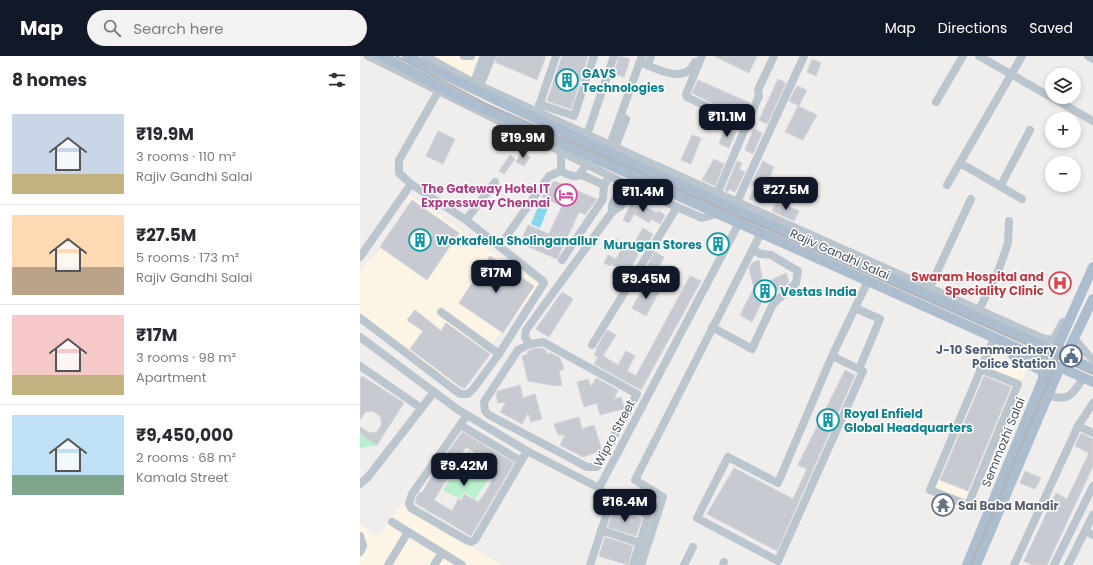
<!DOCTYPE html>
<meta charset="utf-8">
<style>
:root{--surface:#fff;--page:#f2f2f3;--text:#2b2b33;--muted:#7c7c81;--line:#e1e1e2;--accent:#111827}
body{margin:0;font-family:Poppins,sans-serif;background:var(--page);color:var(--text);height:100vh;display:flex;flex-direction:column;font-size:15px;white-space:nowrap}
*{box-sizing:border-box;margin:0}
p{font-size:13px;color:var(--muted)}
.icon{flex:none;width:22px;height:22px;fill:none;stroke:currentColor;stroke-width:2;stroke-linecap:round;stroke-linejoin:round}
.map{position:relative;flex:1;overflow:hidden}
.sheet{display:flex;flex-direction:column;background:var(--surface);width:360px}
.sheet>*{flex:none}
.buttons{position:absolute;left:685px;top:12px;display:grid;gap:8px}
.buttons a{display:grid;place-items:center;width:36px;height:36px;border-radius:50%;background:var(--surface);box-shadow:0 2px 6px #0003;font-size:20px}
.price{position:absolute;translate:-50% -34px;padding:0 9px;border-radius:8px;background:var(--accent);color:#fff;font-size:13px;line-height:26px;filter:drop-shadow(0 1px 2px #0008)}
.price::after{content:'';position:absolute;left:50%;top:24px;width:12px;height:9px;margin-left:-6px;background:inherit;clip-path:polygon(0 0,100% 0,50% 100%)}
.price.selected{background:#222;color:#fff}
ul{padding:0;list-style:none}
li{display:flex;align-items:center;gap:12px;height:100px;padding:0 12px}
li+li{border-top:1px solid var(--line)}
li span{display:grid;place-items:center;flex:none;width:112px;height:80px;border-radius:0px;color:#555}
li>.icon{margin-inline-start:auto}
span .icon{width:48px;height:48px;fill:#fffc;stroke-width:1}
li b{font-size:17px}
h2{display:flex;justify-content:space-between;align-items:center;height:48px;padding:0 12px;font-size:17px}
header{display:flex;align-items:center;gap:24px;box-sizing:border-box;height:56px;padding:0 20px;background:var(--accent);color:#fff}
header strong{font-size:19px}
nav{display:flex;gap:22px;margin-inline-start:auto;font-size:14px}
.search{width:280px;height:36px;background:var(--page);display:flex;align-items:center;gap:10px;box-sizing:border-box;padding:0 14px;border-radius:22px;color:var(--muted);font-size:15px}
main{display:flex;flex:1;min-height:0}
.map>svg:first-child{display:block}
</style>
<header>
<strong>Map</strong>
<div class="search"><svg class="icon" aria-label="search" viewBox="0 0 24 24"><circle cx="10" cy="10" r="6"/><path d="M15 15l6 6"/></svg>Search here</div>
<nav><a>Map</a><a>Directions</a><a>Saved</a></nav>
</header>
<main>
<section class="sheet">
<h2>8 homes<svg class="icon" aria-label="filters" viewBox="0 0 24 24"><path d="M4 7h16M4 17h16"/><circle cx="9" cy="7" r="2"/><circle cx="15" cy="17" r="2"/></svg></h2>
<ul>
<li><span style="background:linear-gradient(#c9d6e8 75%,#c2b280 0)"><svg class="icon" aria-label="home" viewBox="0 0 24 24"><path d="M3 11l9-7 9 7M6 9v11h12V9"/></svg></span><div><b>₹19.9M</b><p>3 rooms · 110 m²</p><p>Rajiv Gandhi Salai</p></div></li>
<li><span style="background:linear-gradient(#ffd9b3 65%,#b9a48a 0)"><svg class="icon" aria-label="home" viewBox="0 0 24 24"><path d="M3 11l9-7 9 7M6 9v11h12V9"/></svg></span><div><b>₹27.5M</b><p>5 rooms · 173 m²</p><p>Rajiv Gandhi Salai</p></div></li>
<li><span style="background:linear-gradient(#f6c9c9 75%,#c2b280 0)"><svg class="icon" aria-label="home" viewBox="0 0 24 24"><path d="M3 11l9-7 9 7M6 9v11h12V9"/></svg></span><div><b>₹17M</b><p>3 rooms · 98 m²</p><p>Apartment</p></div></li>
<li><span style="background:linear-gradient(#bfe0f5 75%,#7fa58c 0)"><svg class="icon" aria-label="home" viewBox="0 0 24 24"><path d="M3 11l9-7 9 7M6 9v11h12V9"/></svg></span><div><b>₹9,450,000</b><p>2 rooms · 68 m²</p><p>Kamala Street</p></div></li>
</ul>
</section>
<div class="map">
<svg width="733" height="509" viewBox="0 0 733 509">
<rect width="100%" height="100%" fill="#f0eded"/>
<g fill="#fcf5e5">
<polygon points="74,0 118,0 111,20"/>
<polygon points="47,137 181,229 91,336 0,268 0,215 51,159"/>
<polygon points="625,297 667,313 611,452 568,434"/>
<polygon points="41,448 142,509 0,509 0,468 19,481"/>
</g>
<g fill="#baefcf">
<polygon points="0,377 17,389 0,392"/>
<polygon points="108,395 136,412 115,443 104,436 100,443 83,434"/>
</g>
<polygon fill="#86d7ed" points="179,148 188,152 180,172 171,168"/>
<g fill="#c7cad0" stroke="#d1d3d9">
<polygon points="137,0 186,0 177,24 135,6"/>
<polygon points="202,0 228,0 211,53 187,45"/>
<polygon points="259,0 270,3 264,21 254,18"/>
<polygon points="354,0 397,0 389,17"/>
<polygon points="452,3 461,7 456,20 447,16"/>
<polygon points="418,23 426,27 407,68 399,64"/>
<polygon points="338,24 390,47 383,63 332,37"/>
<polygon points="437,30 447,34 439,50 429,45"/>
<polygon points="438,50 457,59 443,84 425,76"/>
<polygon points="365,71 376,76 369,92 359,88"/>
<polygon points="394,73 402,77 393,98 385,94"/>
<polygon points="78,75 95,83 83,108 66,100"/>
<polygon points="332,79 341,82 331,108 321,104"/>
<polygon points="162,96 170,101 164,110 156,106"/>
<polygon points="150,99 155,103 144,118 139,115"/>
<polygon points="354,103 364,108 355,130 342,124"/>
<polygon points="377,105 382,107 379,113 385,116 375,136 369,133 368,136 365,134"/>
<polygon points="403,105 414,111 399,147 389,143 395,131 391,129"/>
<polygon points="194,125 237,143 225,159 219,156 197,203 160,187 168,169 189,178 202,150 182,141"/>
<polygon points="275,140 282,144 280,148 297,157 298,155 305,159 300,168 291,163 289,167 274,158 269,167 263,164"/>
<polygon points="52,144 99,177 67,224 20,191"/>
<polygon points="417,145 439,155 434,165 412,155"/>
<polygon points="283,172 293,178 285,193 282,191 268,218 251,208 250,210 244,207 248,199 256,203 261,194 256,183 272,191"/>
<polygon points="358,176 366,180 356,199 349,195"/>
<polygon points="295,196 304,201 297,215 287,210"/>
<polygon points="130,200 174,230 143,277 99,247"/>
<polygon points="399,204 403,228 426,217 429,226 421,233 406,238 392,266 380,259 394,232 389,212 392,207"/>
<polygon points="697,216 710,221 704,234 691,228"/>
<polygon points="330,220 341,225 281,334 234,308 238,301 234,299 237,294 236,293 247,274 256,279 243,300 258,309 266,295 275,300 267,315 276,320"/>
<polygon points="285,228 299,236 286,260 272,252"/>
<polygon points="202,236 213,243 189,281 176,273"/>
<polygon points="55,254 81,275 86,267 130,298 105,332 102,332 50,293 63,275 47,264"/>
<polygon points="182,292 186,294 187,298 191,297 200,302 204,313 199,315 202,329 196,330 168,325 162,300 168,298 167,296 172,293"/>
<polygon points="485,314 495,319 417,495 347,458 374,412 433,443 447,413 438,409"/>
<polygon points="2,320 44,347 17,389 0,377 0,371 10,377 17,376 22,368 20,360 13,355 5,356 0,364 0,323"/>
<polygon points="624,320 651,331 608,435 580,424"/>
<polygon points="236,322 258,334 254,343 261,341 264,351 263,353 240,359 237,347 224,351 217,326 228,323 231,331"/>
<polygon points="160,329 163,342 175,338 182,363 171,366 168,357 162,368 140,356 146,346 138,347 136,338 138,335"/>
<polygon points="219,361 222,373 234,369 241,392 240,395 223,401 200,389 205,379 198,379 194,368"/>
<polygon points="102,376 154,407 111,480 55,447 57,440 60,436 62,437 78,410 93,413 74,444 92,455 98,443 101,445 104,438 118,446 126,436 139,411 106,391 94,410 83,403"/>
<polygon points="721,377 733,383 733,410 687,509 672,509 664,505 696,437 707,443 729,397 715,390"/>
<polygon points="665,415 681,422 675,433 660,427"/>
<polygon points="254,453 282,463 276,480 248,471"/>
<polygon points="245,481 273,490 268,509 239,500"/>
</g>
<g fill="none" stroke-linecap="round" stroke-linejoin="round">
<g stroke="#bbc5cd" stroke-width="8">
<polyline points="8,0 274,132 342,162 357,158"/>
<polyline points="65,0 114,27 250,89 682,282 693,284 703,266"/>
<polyline points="104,0 111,0"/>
<polyline points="342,0 326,38 327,41 386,70"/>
<polyline points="619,0 733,65"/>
<polyline points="728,0 733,3"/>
<path d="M280,6C296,13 326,29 335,6"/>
<polyline points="288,9 291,0"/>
<polyline points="120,30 132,0"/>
<polyline points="112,32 124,0"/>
<polyline points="576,46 603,0"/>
<polyline points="179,48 214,60 234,0"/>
<polyline points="178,53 196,0"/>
<polyline points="227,79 254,0"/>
<polyline points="250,89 282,0"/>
<polyline points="255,92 266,63 260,61"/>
<path d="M201,97V115C207,118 211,121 218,120L226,109"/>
<polyline points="600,107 662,143"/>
<polyline points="220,118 244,129"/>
<polyline points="587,129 662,0"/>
<polyline points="641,129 670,74"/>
<polyline points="357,138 399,40 398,34 414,0"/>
<polyline points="377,146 444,0"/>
<polyline points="252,156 252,149 264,127"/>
<polyline points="106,164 135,126"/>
<polyline points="146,181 189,120 201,115"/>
<polyline points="0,201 51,128"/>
<polyline points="202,204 243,143 244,129 250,120"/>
<polyline points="569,233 611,143"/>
<polyline points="495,252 520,263 499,313"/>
<polyline points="619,254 639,213 648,187 649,165"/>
<polyline points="81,256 139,298"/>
<polyline points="0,262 100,338 108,338 114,332 139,298 184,227 183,225 106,164 51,128 39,117 39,104 78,36"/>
<polyline points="352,271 392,293 413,248 436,227 438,215 411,199 401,198 392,194"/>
<polyline points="0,281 97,353 167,395 239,432 251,445"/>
<polyline points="714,282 729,300 733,303"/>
<polyline points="170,288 183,286 277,338 237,411 227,411 129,359 125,355 124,346 158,294 170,288 165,281 166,274 252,156 261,150 271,131"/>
<polyline points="232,289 317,151"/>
<polyline points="472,300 503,315 418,505 337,462 368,401 418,427 472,300 508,225"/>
<polyline points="0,310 61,352"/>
<polyline points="620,313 658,328 608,449 570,434 634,282"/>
<path d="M688,339C708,347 714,337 724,321"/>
<polyline points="107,359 52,438 49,447 51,452 106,484 111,486 115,484 167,395"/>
<polyline points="100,369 161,405"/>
<polyline points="718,370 733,377"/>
<polyline points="0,428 8,421 74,336"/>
<polyline points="239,432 379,167"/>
<polyline points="32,466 102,509"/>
<polyline points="241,474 280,487"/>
<polyline points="725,475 733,479"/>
<polyline points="0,480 3,490 0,496"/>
<polyline points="28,509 48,476"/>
<polyline points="74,509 82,497"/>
<polyline points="230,509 251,445 284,457 288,461 273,509"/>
<polyline points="281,509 303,441 275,424 401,177"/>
<polyline points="324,509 333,491"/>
<polyline points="363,509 364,506"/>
<polyline points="654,509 718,370 733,347"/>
<polyline points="694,509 733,430"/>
<polyline points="708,509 733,459"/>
</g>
<g stroke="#acbdcd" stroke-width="10">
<polyline points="22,0 107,45 733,326"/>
<path d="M47,0C272,113 505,209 733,313"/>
<polyline points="646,287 655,302 681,314 683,316 683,323"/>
<polyline points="705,301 733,243"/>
<polyline points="607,509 683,323 733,211"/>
<polyline points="616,509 700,311"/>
</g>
<g stroke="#afb3b8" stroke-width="2">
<polyline points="36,0 124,47 733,318"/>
<polyline points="611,509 703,290"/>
</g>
</g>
<defs>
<g id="building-ring" transform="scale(1.15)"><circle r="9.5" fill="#fff" stroke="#0f9aa8" stroke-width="1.5"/><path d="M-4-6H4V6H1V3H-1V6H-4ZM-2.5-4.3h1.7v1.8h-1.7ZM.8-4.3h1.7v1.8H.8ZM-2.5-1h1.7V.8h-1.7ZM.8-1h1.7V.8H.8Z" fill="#0f9aa8"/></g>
<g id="hotel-ring" transform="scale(1.15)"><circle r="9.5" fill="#fff" stroke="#d1479c" stroke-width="1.5"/><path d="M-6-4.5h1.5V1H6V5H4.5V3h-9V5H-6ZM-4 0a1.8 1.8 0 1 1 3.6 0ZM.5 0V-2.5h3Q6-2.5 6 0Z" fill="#d1479c"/></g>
<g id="hospital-ring" transform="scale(1.15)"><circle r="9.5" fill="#fff" stroke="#e0444e" stroke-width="1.5"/><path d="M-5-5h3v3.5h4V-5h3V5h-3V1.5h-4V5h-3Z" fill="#e0444e"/></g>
<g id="civic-ring" transform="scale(1.15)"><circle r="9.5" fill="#fff" stroke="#5c6f8a" stroke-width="1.5"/><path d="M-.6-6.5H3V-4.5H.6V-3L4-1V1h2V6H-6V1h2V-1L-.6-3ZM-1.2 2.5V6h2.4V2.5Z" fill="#5c6f8a"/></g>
<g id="temple-ring" transform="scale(1.15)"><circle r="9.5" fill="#fff" stroke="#6b7280" stroke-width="1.5"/><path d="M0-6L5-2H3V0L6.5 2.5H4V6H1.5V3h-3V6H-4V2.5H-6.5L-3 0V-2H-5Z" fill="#6b7280"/></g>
</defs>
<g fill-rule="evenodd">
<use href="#building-ring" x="207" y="24"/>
<use href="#hotel-ring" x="206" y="139"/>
<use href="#building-ring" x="60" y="184"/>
<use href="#building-ring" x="358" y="188"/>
<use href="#hospital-ring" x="700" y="227"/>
<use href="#building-ring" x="405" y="235"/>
<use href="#civic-ring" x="711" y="300"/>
<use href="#building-ring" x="468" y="364"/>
<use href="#temple-ring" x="583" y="449"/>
</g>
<g text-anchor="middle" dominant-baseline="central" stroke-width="3" stroke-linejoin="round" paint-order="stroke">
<g font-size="12" font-weight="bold" fill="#0d838f" stroke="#fff" text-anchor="start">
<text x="222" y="17">GAVS<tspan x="222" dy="14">Technologies</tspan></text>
<text x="76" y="184">Workafella Sholinganallur</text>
<text x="342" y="188" text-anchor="end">Murugan Stores</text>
<text x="420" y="235">Vestas India</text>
<text x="484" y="357">Royal Enfield<tspan x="484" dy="14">Global Headquarters</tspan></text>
</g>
<g font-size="12" font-weight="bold" fill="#b23c85" stroke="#fff" text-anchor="end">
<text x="190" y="132">The Gateway Hotel IT<tspan x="190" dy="14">Expressway Chennai</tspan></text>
</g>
<g font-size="12" fill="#45515b" stroke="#fff">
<text transform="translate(480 198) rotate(24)">Rajiv Gandhi Salai</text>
<text transform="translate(254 377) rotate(-62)">Wipro Street</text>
<text transform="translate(643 386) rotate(-68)">Semmozhi Salai</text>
</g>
<g font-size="12" font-weight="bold" fill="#be3a42" stroke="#fff" text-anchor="end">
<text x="684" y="220">Swaram Hospital and<tspan x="684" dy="14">Speciality Clinic</tspan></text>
</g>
<g font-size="12" font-weight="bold" fill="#4e5e75" stroke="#fff" text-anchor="end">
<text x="696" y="293">J-10 Semmenchery<tspan x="696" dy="14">Police Station</tspan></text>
</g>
<g font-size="12" font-weight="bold" fill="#5b616d" stroke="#fff" text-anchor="start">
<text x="598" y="449">Sai Baba Mandir</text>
</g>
</g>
</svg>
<div class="buttons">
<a><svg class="icon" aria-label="layers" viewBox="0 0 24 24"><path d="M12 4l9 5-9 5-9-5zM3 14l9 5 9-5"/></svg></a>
<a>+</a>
<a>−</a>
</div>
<b class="price" style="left:367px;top:82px">₹11.1M</b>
<b class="price selected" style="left:163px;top:103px">₹19.9M</b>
<b class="price" style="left:426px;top:155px">₹27.5M</b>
<b class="price" style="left:283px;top:157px">₹11.4M</b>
<b class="price" style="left:136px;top:238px">₹17M</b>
<b class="price" style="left:286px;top:244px">₹9.45M</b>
<b class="price" style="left:104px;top:431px">₹9.42M</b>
<b class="price" style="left:265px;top:467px">₹16.4M</b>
</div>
</main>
